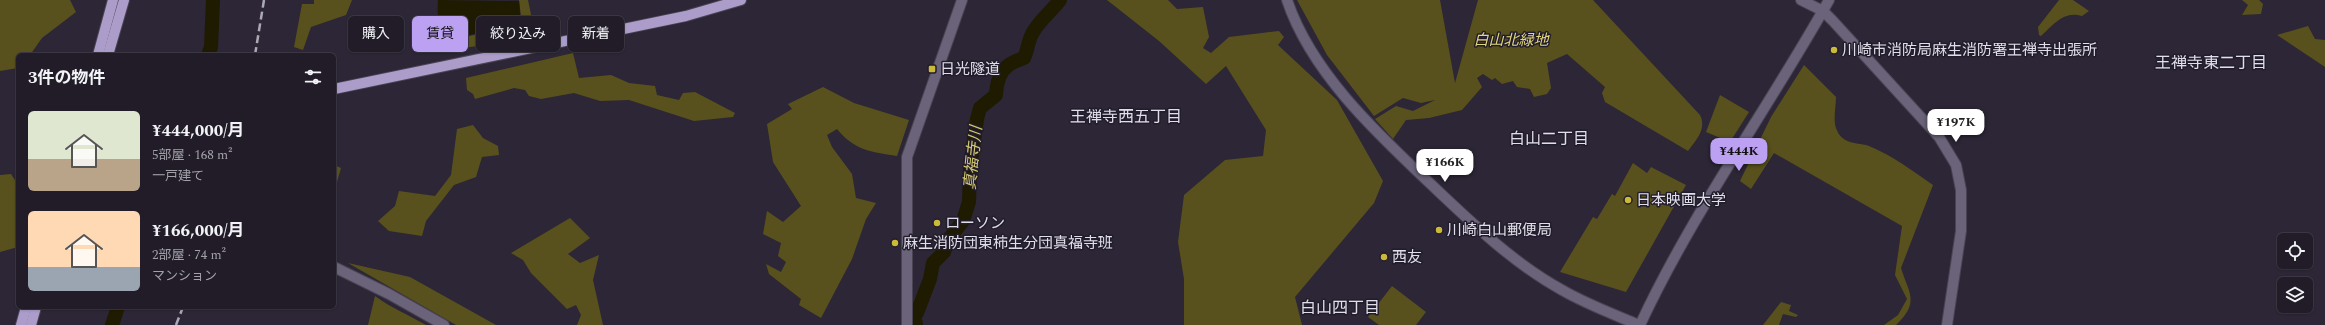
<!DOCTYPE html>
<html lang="ja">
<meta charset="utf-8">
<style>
:root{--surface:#211c28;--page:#2d2934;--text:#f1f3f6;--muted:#a2a1a8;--line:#3e3a45;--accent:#bca0f2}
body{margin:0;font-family:Spectral,"Noto Sans JP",serif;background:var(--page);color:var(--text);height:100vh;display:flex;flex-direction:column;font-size:15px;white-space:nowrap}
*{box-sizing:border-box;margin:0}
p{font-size:13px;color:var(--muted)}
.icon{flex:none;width:22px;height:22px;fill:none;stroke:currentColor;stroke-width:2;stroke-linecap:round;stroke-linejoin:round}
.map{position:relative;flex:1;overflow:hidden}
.drawer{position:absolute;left:16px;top:53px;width:320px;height:256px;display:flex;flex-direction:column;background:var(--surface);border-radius:6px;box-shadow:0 1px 3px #0004,0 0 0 1px var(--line)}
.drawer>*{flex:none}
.guide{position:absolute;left:348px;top:16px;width:380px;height:36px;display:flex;gap:8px}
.fabs{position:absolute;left:2277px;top:233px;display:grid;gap:8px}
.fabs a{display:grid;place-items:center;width:36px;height:36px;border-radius:6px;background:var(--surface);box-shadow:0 1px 3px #0004,0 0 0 1px var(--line);font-size:20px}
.price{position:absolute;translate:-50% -34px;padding:0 9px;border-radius:8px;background:#fff;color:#222;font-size:13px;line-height:26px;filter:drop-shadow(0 1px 2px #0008)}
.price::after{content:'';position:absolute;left:50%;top:24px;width:12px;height:9px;margin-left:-6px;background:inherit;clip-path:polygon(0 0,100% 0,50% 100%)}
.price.selected{background:var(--accent);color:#111}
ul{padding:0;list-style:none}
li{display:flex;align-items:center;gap:12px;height:100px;padding:0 12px}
li span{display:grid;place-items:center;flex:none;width:112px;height:80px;border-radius:6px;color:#555}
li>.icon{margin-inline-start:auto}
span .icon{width:48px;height:48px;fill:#fffc;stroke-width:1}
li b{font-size:17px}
h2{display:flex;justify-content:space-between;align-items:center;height:48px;padding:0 12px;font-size:17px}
.tag{padding:0 14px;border-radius:6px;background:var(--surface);box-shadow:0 1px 3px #0004,0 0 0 1px var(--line);font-size:14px;line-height:36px}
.tag.selected{background:var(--accent);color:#111}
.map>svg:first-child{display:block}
</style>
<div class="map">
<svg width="2325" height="325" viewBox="0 0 2325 325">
<rect width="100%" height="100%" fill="#2c2636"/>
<g fill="#58511d">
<polygon points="0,0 70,0 76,12 42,38 30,55 18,55 18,68 0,71"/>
<polygon points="314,0 352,0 346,15 311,27 303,50 294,47 302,4 314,4"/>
<polygon points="519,0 528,0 535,34 532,38 443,51 444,31 448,36 455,39 522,25"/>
<polygon points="1107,0 1168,0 1177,9 1203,7 1209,37 1203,48 1211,53 1229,37 1279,31 1284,37 1278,45 1337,100 1383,181 1374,203 1295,297 1302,325 1184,325 1184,279 1178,242 1184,195 1225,160 1263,156 1266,130 1226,66 1206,84 1159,41"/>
<path d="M1297,0H1440L1455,83L1478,0H1593L1700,115C1707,129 1696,140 1688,151L1605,102L1602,93L1605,87L1567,54L1547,63L1551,88L1547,94L1534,97L1530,89L1517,87L1513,81L1502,84L1495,78L1492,80L1483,74L1477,78L1482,87L1462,110L1429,118L1406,120L1393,139L1375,119L1396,106L1413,111L1435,100L1421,103L1403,98L1374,116L1327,55Z"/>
<path d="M2059,0H2073L2089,11L2082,16C2064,10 2053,25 2041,36L2039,35L2038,27Z"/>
<polygon points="2242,0 2259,0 2263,4 2261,14 2242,15 2248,5"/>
<polygon points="2308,26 2315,39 2325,40 2325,67 2277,35"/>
<polygon points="573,53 579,78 611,75 629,83 655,86 657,95 679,100 683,93 695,92 735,113 733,117 694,121 629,100 600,101 574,93 541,99 529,96 525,90 514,88 475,99 473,94 467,90 466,78"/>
<path d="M1804,65L1836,97C1836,106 1833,120 1836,128C1842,146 1859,142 1869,146C1893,156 1913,171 1933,185L1901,268C1909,294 1920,302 1896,325H1884L1898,315L1907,299L1895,275L1902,226L1774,153L1751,189L1740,181L1771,117Z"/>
<path d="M823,87L854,103L909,120L897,156C871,152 854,150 837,129L827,135L832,147L852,174L856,198L876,203L866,219L852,259L821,318L799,305L801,299L769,274L766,264L781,272L786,262L778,256L781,243L763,234L767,211L783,222L801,206L773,162L767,124L792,109L788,104Z"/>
<polygon points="1720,95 1749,112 1730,142 1706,132"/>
<polygon points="473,125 483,138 498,146 499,155 482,157 476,177 454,185 426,221 422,236 389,231 378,221 395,206 399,191 435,196 451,175 457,129"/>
<polygon points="1633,163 1647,173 1651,167 1686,185 1626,292 1560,272 1593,217 1597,219 1612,194 1615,196"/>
<polygon points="334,165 341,168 335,189 334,189"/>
<polygon points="11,174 18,185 18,247 0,252 0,175"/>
<polygon points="570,218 590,238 568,254 580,263 599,255 593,280 603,325 577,325 581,315 576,305 567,309 531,273 523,260 511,253"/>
<polygon points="348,263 410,277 496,325 456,325"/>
<polygon points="1392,286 1426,312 1416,325 1379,325 1368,317"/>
<path d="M375,296C391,308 409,315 426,325H368Z"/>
<polygon points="1781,302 1791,305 1789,311 1798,315 1796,317 1783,314 1779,325 1763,325"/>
</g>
<path fill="#1f1b00" d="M438,0L519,1L521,24L455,38C437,33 437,15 438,0Z"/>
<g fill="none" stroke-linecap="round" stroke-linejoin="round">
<g stroke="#1f1b00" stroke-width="14">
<polyline points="208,55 211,47 213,0"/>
<path d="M917,313L930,279L933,263L944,252L948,240L963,221L969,202L970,169L977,119L980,108L996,95C997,74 1004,64 1024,58C1028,50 1028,41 1032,34C1039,20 1051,12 1060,0"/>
<polyline points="112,325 118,307"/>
<polyline points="916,325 916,323"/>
</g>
<g stroke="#494353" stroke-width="12">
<g id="tertiary">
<path d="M1287,0C1312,75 1381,137 1437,190C1476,227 1515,264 1562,290C1586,304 1613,314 1639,325"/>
<polyline points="1801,0 1823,11 1833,21 1939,137 1956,165 1961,190 1961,231 1947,325"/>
<polyline points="334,267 389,294 444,325"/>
<polyline points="907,325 907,157 962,0"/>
<path d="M1640,325C1693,211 1768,109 1829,0"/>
</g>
</g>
<g stroke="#494353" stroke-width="12">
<g id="primary">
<polyline points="98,55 113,0"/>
<polyline points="108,55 124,0"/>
<polyline points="334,89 686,16 741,0"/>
<polyline points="21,325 26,307"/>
<polyline points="31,325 36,307"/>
</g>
</g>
<use href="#tertiary" stroke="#6a637a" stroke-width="10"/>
<use href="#primary" stroke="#ab9cca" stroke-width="10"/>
<g stroke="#aca9b5" stroke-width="2.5" stroke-dasharray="8 4" stroke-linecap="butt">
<polyline points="255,55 264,0"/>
<polyline points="176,325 183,307"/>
</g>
</g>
<g fill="#cbba39" stroke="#221d2c" stroke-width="1.5">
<circle cx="1834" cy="50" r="4"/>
<rect x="928" y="65" width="8" height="8" rx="2"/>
<circle cx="1628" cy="200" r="4"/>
<circle cx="937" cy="223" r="4"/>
<circle cx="1439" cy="230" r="4"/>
<circle cx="895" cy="243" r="4"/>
<circle cx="1384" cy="257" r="4"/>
</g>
<g text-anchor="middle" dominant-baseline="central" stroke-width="3" stroke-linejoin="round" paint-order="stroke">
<g font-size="15" font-style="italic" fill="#e3d77e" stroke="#221d2c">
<text x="1511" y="40">白山北緑地</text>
</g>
<g font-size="15" fill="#e1dee9" stroke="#221d2c" text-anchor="start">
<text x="1842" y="50">川崎市消防局麻生消防署王禅寺出張所</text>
<text x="940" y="69">日光隧道</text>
<text x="1636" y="200">日本映画大学</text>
<text x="945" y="223">ローソン</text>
<text x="1447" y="230">川崎白山郵便局</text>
<text x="903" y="243">麻生消防団東柿生分団真福寺班</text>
<text x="1392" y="257">西友</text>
</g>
<g font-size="16" fill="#e1dee9" stroke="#221d2c">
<text x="2211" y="63">王禅寺東二丁目</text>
<text x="1126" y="117">王禅寺西五丁目</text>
<text x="1549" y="139">白山二丁目</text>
<text x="1340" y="308">白山四丁目</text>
</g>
<g font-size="16" font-style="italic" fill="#d3c76f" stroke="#221d2c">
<text transform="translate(973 158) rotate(-84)">真福寺川</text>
</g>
</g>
</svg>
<div class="fabs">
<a><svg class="icon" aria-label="locate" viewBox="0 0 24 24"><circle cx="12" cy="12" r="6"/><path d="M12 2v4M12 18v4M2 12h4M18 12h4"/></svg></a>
<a><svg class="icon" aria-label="layers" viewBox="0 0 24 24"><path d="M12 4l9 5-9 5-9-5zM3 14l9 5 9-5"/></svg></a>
</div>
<b class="price" style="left:1956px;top:143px">¥197K</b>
<b class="price selected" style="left:1739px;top:172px">¥444K</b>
<b class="price" style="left:1445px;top:183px">¥166K</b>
<div class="guide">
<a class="tag">購入</a>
<a class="tag selected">賃貸</a>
<a class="tag">絞り込み</a>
<a class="tag">新着</a>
</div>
<section class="drawer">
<h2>3件の物件<svg class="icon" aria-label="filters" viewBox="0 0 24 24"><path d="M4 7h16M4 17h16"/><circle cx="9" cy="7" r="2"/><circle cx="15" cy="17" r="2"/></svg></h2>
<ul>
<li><span style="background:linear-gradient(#dfe7d0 60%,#b9a48a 0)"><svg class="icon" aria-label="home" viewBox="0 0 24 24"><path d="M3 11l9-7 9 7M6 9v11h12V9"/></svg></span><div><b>¥444,000/月</b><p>5部屋 · 168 m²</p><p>一戸建て</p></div></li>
<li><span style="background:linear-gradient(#ffd9b3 70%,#9aa5b1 0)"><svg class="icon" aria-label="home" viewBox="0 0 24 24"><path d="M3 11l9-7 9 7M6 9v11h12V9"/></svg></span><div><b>¥166,000/月</b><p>2部屋 · 74 m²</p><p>マンション</p></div></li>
</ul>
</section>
</div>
